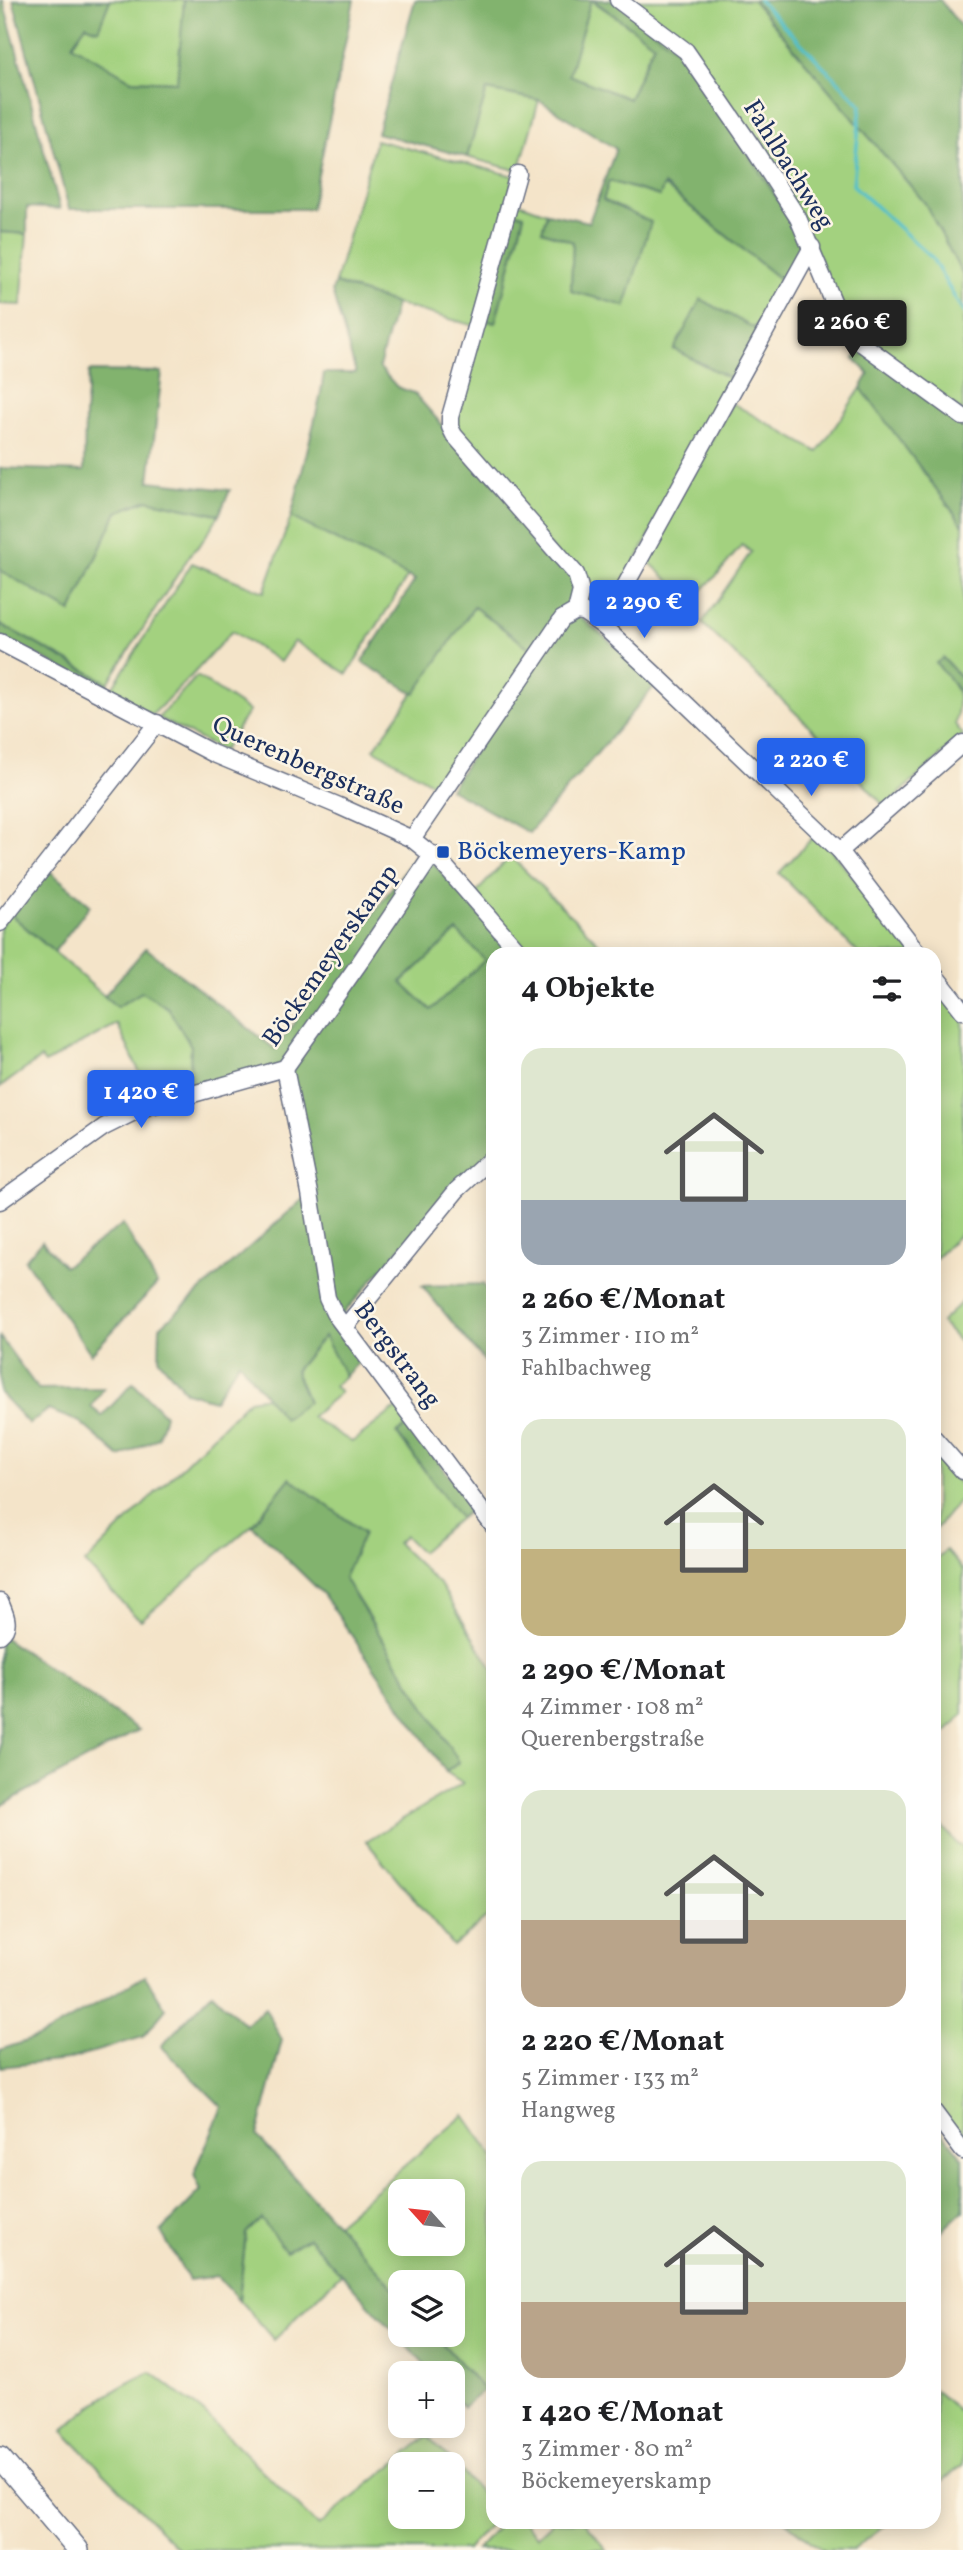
<!DOCTYPE html>
<html lang="de">
<meta charset="utf-8">
<style>
:root{--surface:#fff;--page:#f6f6f6;--text:#202124;--muted:#757577;--accent:#2563eb}
body{margin:0;font-family:Vollkorn,serif;background:var(--page);color:var(--text);height:100vh;display:flex;flex-direction:column;font-size:26px;white-space:nowrap}
*{box-sizing:border-box;margin:0}
p{font-size:23px;color:var(--muted)}
.icon{flex:none;width:38px;height:38px;fill:none;stroke:currentColor;stroke-width:2;stroke-linecap:round;stroke-linejoin:round}
.map{position:relative;flex:1;overflow:hidden}
.drawer{position:absolute;left:486px;top:947px;width:455px;height:1582px;display:flex;flex-direction:column;background:var(--surface);border-radius:21px;box-shadow:0 4px 18px #0003}
.drawer>*{flex:none}
.needle{width:46px;rotate:297deg}
.fabs{position:absolute;left:388px;top:2179px;display:grid;gap:14px}
.fabs a{display:grid;place-items:center;width:77px;height:77px;border-radius:14px;background:var(--surface);box-shadow:0 4px 18px #0003;font-size:35px}
.price{position:absolute;translate:-50% -60px;padding:0 16px;border-radius:7px;background:var(--accent);color:#fff;font-size:23px;line-height:46px;filter:drop-shadow(0 2px 4px #0008)}
.price::after{content:'';position:absolute;left:50%;top:42px;width:21px;height:16px;margin-left:-10px;background:inherit;clip-path:polygon(0 0,100% 0,50% 100%)}
.price.current{background:#222;color:#fff}
ul{padding:0;list-style:none}
li{display:grid;align-content:center;gap:14px;height:371px;padding:0 35px}
li span{display:grid;place-items:center;height:217px;border-radius:21px;color:#555}
li>.icon{margin-inline-start:auto}
span .icon{width:126px;height:126px;fill:#fffc;stroke-width:1}
li b{font-size:30px}
h2{display:flex;justify-content:space-between;align-items:center;height:84px;padding:0 35px;font-size:30px}
.map>svg:first-child{display:block}
</style>
<div class="map">
<svg width="963" height="2550" viewBox="0 0 963 2550">
<rect width="100%" height="100%" fill="#fcf5e5"/>
<filter id="ink" filterUnits="userSpaceOnUse"><feTurbulence type="fractalNoise" baseFrequency=".0143" numOctaves="2"/><feDisplacementMap in="SourceGraphic" scale="14" xChannelSelector="R" yChannelSelector="G"/><feConvolveMatrix kernelMatrix="1 2 1 2 8 2 1 2 1" color-interpolation-filters="sRGB"/></filter>
<filter id="wash" filterUnits="userSpaceOnUse"><feTurbulence type="fractalNoise" baseFrequency=".00686" numOctaves="4" result="noise"/><feDisplacementMap in="SourceGraphic" scale="28" xChannelSelector="R" yChannelSelector="G"/><feGaussianBlur stdDeviation="1.57" result="paint"/><feColorMatrix in="noise" values="0 0 0 0 0 0 0 0 0 0 0 0 0 0 0 0 0 1.4 0 .05"/><feComposite in="paint" operator="in"/></filter>
<g filter="url(#wash)">
<rect width="100%" height="100%" fill="#f4e4c9"/>
<g fill="#a3d17f" stroke="#5f806e" stroke-width="2" fill-rule="evenodd">
<polygon points="110,0 184,0 178,82 131,80 72,45 86,25 98,30"/>
<polygon points="591,0 654,43 629,99 568,75"/>
<polygon points="624,0 753,0 925,203 961,271 963,276 963,412 849,330 814,246"/>
<polygon points="487,90 539,100 519,171 467,157"/>
<polygon points="376,140 514,176 475,326 396,304 335,283"/>
<polygon points="609,181 659,196 663,185 781,280 773,303 754,328 675,350 733,380 604,620 586,608 453,426 482,319 495,323 524,216 510,211 513,201 547,213 542,231 573,241 571,291 625,305 603,201"/>
<polygon points="0,232 27,234 21,305 0,304"/>
<path d="M861,388L963,525V680L944,659L937,663C957,689 963,690 955,724L963,735L885,807L829,745L702,623L751,552L742,545L718,574L691,601L649,562L648,554L732,403L818,452Z"/>
<polygon points="147,500 219,515 200,545 192,552 108,683 0,624 0,570 71,612 117,512"/>
<polygon points="291,517 408,576 347,674 294,641 280,662 232,631 193,674 152,715 108,694 192,563 264,592"/>
<polygon points="474,607 536,653 441,789 374,749"/>
<polygon points="197,676 249,711 223,751 158,718"/>
<polygon points="817,833 916,954 859,954 779,873"/>
<polygon points="510,856 610,954 528,954 476,893"/>
<polygon points="10,914 117,1007 142,991 168,1008 191,1046 189,1091 153,1101 117,1024 45,1063 41,1058 0,1087 0,927"/>
<polygon points="457,930 486,960 431,1010 401,983"/>
<polygon points="934,978 963,1014 963,1231 935,1259"/>
<polygon points="963,1301 963,1346 941,1322"/>
<polygon points="325,1335 345,1376 334,1386 340,1393 311,1417 352,1442 400,1405 410,1424 397,1434 460,1518 421,1552 405,1536 397,1543 441,1586 493,1670 493,1912 453,1946 366,1841 463,1783 446,1772 459,1762 344,1578 364,1532 290,1479 252,1525 141,1620 132,1613 85,1563 249,1400 267,1397 284,1418 308,1401 295,1371"/>
<polygon points="935,1455 963,1488 963,1496 935,1530"/>
<polygon points="946,1550 963,1570 963,1714 935,1745 935,1560"/>
<polygon points="934,1817 958,1845 963,1846 963,2141 935,2103"/>
<path d="M464,2115L493,2156V2401L435,2335L453,2334V2282H401V2296L336,2224ZM401,2191H453V2244H401Z"/>
<polygon points="262,2218 286,2251 308,2238 341,2274 274,2340 239,2300 246,2233"/>
<path d="M151,2372L203,2412L318,2526L428,2436L493,2506V2520L467,2550H180L63,2431C89,2405 118,2386 151,2372ZM401,2464H453V2516H401Z"/>
<polygon points="935,2390 963,2415 963,2465 935,2487"/>
<polygon points="502,2522 525,2522 538,2536 553,2522 585,2522 607,2550 477,2550"/>
<polygon points="786,2522 890,2522 853,2550 822,2550"/>
</g>
<g fill="#82b36e" stroke="#4e7166" stroke-width="2" fill-rule="evenodd">
<polygon points="1,0 3,0 60,209 27,207 27,234 0,232"/>
<polygon points="13,0 110,0 98,30 86,25 72,45 131,80 177,82 184,0 354,0 311,209 69,209"/>
<polygon points="415,0 591,0 569,75 629,99 654,44 593,0 613,0 683,54 809,247 733,380 674,349 701,299 754,328 773,303 781,280 664,185 660,196 609,181 603,200 651,222 625,306 571,291 573,242 542,231 547,213 589,222 616,149 539,100 487,90 467,157 377,133"/>
<polygon points="753,0 940,0 963,29 963,276 925,203"/>
<polygon points="510,211 524,215 495,323 482,319"/>
<polygon points="335,283 396,304 379,367 397,387 414,393 574,574 575,610 536,653 474,607 415,694 362,662 415,580 291,517 320,398 324,373 356,373 332,291"/>
<polygon points="861,348 963,422 963,525 861,388 869,374 854,359"/>
<polygon points="89,371 162,372 149,481 230,490 219,515 147,500 117,512 71,612 0,570 0,468 84,471 85,414"/>
<polygon points="576,613 658,682 529,833 450,789 527,671"/>
<polygon points="0,624 108,683 106,688 101,688 0,637"/>
<polygon points="943,658 963,680 963,696 936,663"/>
<path d="M418,852L437,867L514,954H494L493,1152L457,1183L335,1323L362,1359L345,1376L324,1336L295,1371L308,1402L284,1419L239,1362L214,1400L186,1392L159,1360L160,1327L310,1193L281,1066L189,1091L191,1046L168,1008L142,992L117,1007L104,996L146,948L275,1049ZM457,931L485,960L431,1010L401,982Z"/>
<polygon points="46,868 90,905 54,952 10,914"/>
<polygon points="123,1224 157,1284 91,1354 25,1260 42,1241 64,1267"/>
<polygon points="483,1284 493,1298 493,1353 485,1362 422,1286"/>
<polygon points="0,1337 38,1389 104,1388 91,1407 102,1416 133,1383 165,1415 158,1438 120,1457 80,1422 48,1410 29,1424 0,1393"/>
<polygon points="410,1424 473,1508 460,1518 397,1433"/>
<polygon points="290,1478 364,1533 344,1578 459,1762 446,1772 323,1594 252,1525"/>
<polygon points="0,1632 6,1639 139,1730 0,1806"/>
<polygon points="145,1976 166,2009 143,2037 67,2060 0,2067 0,2050 41,2036"/>
<polygon points="212,1993 245,2025 265,2008 282,2040 257,2136 401,2296 401,2334 435,2335 484,2390 463,2407 453,2397 453,2373 432,2373 308,2238 286,2251 261,2219 246,2233 239,2300 217,2276 189,2280 161,2232 201,2190 194,2175 222,2107 161,2046"/>
<polygon points="934,2122 963,2158 963,2211 935,2237"/>
</g>
<g fill="none" stroke-linecap="round" stroke-linejoin="round">
<polyline stroke="#51bfca" stroke-width="3.5" points="759,0 861,105 853,185 932,258 963,312"/>
</g>
</g>
<g filter="url(#ink)">
<g fill="none" stroke-linecap="round" stroke-linejoin="round">
<g stroke="#676e83" stroke-width="19">
<g id="minor">
<polyline points="618,0 686,51 753,148 798,218 846,332 963,417"/>
<polyline points="518,174 450,417 450,427 454,435 576,574 581,591 576,611"/>
<polyline points="603,626 812,247"/>
<polyline points="0,642 214,754 339,806 412,839 442,863 521,954"/>
<polyline points="412,839 562,619 576,611 583,612 603,626 661,680 840,851 919,954"/>
<polyline points="840,851 963,743"/>
<polyline points="0,923 157,723"/>
<polyline points="934,974 963,1011"/>
<polyline points="285,1068 310,1193 327,1298 334,1313 494,1527"/>
<polyline points="0,1201 104,1127 140,1109 285,1068 360,962 433,854"/>
<polyline points="346,1326 457,1190 494,1156"/>
<polyline points="934,1438 963,1471"/>
<path d="M0,1602C5,1614 12,1626 0,1635"/>
<polyline points="934,2112 963,2151"/>
</g>
</g>
<g stroke="#676e83" stroke-width="24">
<polyline id="major" points="0,2458 78,2550"/>
</g>
<use href="#minor" stroke="#fff" stroke-width="16"/>
<use href="#major" stroke="#fff" stroke-width="21"/>
</g>
</g>
<rect fill="#1a4fb4" stroke="#fcf5e5" stroke-width="2.5" x="436" y="845" width="14" height="14" rx="3.5"/>
<g text-anchor="middle" dominant-baseline="central" stroke-width="5" stroke-linejoin="round" paint-order="stroke">
<g font-size="26" fill="#1b2f5e" stroke="#fcf5e5">
<text transform="translate(788 165) rotate(58)">Fahlbachweg</text>
<text transform="translate(308 766) rotate(24)">Querenbergstraße</text>
<text transform="translate(331 956) rotate(-55)">Böckemeyerskamp</text>
<text transform="translate(397 1355) rotate(53)">Bergstrang</text>
</g>
<g font-size="26" fill="#164399" stroke="#fcf5e5" text-anchor="start">
<text x="457" y="852">Böckemeyers-Kamp</text>
</g>
</g>
</svg>
<div class="fabs">
<a><svg class="needle" viewBox="-14 -14 28 28"><path d="M0-13l5 13h-10z" fill="#e53935"/><path d="M0 13l5-13h-10z" fill="#757577"/></svg></a>
<a><svg class="icon" aria-label="layers" viewBox="0 0 24 24"><path d="M12 4l9 5-9 5-9-5zM3 14l9 5 9-5"/></svg></a>
<a>+</a>
<a>−</a>
</div>
<b class="price current" style="left:852px;top:360px">2 260 €</b>
<b class="price" style="left:644px;top:640px">2 290 €</b>
<b class="price" style="left:811px;top:798px">2 220 €</b>
<b class="price" style="left:141px;top:1130px">1 420 €</b>
<section class="drawer">
<h2>4 Objekte<svg class="icon" aria-label="filters" viewBox="0 0 24 24"><path d="M4 7h16M4 17h16"/><circle cx="9" cy="7" r="2"/><circle cx="15" cy="17" r="2"/></svg></h2>
<ul>
<li><span style="background:linear-gradient(#dfe7d0 70%,#9aa5b1 0)"><svg class="icon" aria-label="home" viewBox="0 0 24 24"><path d="M3 11l9-7 9 7M6 9v11h12V9"/></svg></span><div><b>2 260 €/Monat</b><p>3 Zimmer · 110 m²</p><p>Fahlbachweg</p></div></li>
<li><span style="background:linear-gradient(#dfe7d0 60%,#c2b280 0)"><svg class="icon" aria-label="home" viewBox="0 0 24 24"><path d="M3 11l9-7 9 7M6 9v11h12V9"/></svg></span><div><b>2 290 €/Monat</b><p>4 Zimmer · 108 m²</p><p>Querenbergstraße</p></div></li>
<li><span style="background:linear-gradient(#dfe7d0 60%,#b9a48a 0)"><svg class="icon" aria-label="home" viewBox="0 0 24 24"><path d="M3 11l9-7 9 7M6 9v11h12V9"/></svg></span><div><b>2 220 €/Monat</b><p>5 Zimmer · 133 m²</p><p>Hangweg</p></div></li>
<li><span style="background:linear-gradient(#dfe7d0 65%,#b9a48a 0)"><svg class="icon" aria-label="home" viewBox="0 0 24 24"><path d="M3 11l9-7 9 7M6 9v11h12V9"/></svg></span><div><b>1 420 €/Monat</b><p>3 Zimmer · 80 m²</p><p>Böckemeyerskamp</p></div></li>
</ul>
</section>
</div>
